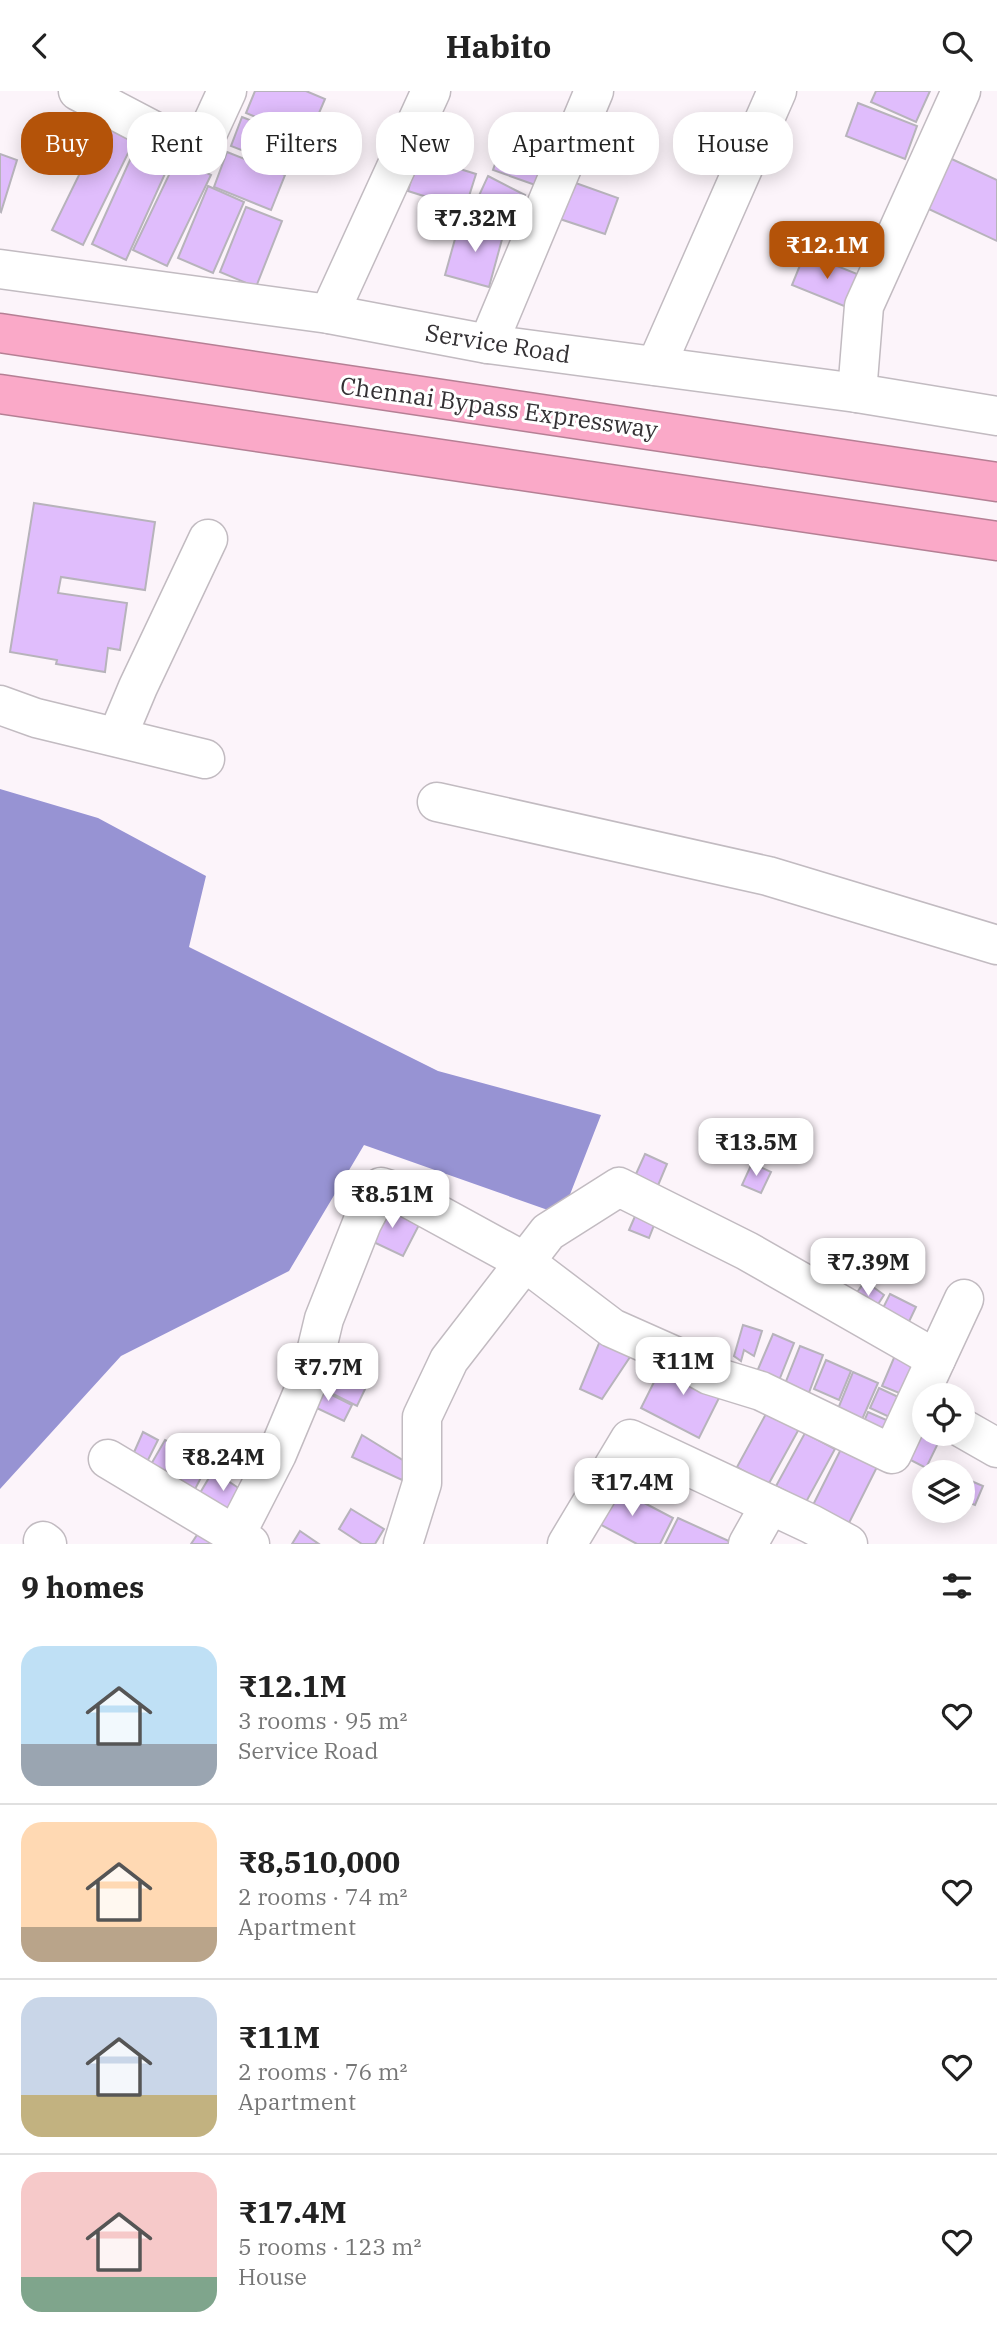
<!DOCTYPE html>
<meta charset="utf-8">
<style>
:root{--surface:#fff;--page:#f6f6f6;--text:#222;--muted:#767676;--line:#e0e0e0;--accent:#b45309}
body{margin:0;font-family:"IBM Plex Serif",serif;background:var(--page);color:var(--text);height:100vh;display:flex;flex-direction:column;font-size:26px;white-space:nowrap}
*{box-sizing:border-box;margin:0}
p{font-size:23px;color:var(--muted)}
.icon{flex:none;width:38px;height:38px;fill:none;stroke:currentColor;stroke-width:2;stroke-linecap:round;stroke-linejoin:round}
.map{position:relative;height:1453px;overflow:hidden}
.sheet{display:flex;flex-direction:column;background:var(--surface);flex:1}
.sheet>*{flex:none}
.top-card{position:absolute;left:21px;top:21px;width:956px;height:63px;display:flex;gap:14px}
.tools{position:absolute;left:912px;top:1292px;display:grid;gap:14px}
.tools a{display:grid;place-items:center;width:63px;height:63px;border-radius:50%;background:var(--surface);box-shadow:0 4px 18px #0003;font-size:35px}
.price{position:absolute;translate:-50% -60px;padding:0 16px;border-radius:14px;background:#fff;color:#222;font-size:23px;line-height:46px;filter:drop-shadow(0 2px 4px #0008)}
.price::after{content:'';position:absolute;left:50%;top:42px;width:21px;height:16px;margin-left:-10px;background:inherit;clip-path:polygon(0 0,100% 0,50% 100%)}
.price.on{background:var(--accent);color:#fff}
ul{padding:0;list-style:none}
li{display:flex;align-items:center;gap:21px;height:175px;padding:0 21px}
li+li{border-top:2px solid var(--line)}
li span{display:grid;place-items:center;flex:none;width:196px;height:140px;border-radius:21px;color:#555}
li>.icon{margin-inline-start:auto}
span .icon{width:84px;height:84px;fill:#fffc;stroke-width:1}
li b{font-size:30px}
h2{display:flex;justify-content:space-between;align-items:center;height:84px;padding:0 21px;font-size:30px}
.chip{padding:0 24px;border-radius:28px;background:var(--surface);box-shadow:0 4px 18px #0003;font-size:24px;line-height:63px}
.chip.on{background:var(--accent);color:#fff}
header{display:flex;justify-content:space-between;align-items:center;height:91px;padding:0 21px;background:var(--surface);font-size:32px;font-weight:700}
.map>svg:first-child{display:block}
</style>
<header><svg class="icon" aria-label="back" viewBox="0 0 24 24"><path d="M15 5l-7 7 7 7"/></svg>Habito<svg class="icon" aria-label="search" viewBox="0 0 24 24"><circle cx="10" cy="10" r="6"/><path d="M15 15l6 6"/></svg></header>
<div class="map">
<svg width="997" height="1453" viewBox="0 0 997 1453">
<rect width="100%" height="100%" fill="#fcf4fa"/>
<polygon fill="#9793d3" points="0,698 98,727 206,785 189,856 438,980 601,1024 562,1124 364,1054 289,1180 121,1265 0,1398"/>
<g fill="#e0bdfc" stroke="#b7b3bb" stroke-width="2">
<polygon points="255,0 306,0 325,8 308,48 246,22"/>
<polygon points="876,0 930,0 916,31 871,11"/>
<polygon points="858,12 917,35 905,68 846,45"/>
<polygon points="242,26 306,51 295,80 231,55"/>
<polygon points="105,31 136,46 83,154 52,139"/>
<polygon points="509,33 553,49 538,95 493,79"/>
<polygon points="139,49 173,65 126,169 92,153"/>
<polygon points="227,61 285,84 271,119 214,96"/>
<polygon points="0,63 17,69 1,121 0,120"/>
<polygon points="941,63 997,89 997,150 918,113"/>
<polygon points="418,65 476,83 465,118 408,100"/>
<polygon points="177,67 211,84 167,175 133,159"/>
<polygon points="488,85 525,104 512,129 476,111"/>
<polygon points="570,90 618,107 605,143 557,127"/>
<polygon points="208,95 244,111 213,182 178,167"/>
<polygon points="246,116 282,130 256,196 220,181"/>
<polygon points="460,130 504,141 489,196 445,184"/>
<polygon points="805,162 862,185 849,217 792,194"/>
<polygon points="34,412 155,431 145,499 61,486 58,502 127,512 120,559 108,557 105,581 56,573 57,569 10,561"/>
<polygon points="645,1063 667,1073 654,1104 631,1094"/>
<polygon points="752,1072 771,1081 761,1102 742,1094"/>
<polygon points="381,1113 420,1132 403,1165 365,1147"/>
<polygon points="639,1116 658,1124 649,1147 629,1139"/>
<polygon points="826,1155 848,1167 831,1198 809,1186"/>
<polygon points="865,1190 884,1204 871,1224 851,1210"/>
<polygon points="890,1203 916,1216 904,1241 878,1227"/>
<polygon points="743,1234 762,1240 754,1265 744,1259 741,1270 734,1265"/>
<polygon points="773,1243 794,1252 778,1292 756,1283"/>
<polygon points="602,1245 630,1266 602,1308 580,1298"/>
<polygon points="800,1255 823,1264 807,1307 783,1298"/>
<polygon points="899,1255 926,1267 909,1306 882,1295"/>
<polygon points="667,1265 725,1295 699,1347 641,1317"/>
<polygon points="826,1269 851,1280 839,1309 814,1298"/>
<polygon points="327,1274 367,1294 357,1315 317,1295"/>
<polygon points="853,1281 878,1292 857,1340 833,1330"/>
<polygon points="312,1294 352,1314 344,1330 304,1311"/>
<polygon points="879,1297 907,1310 898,1330 870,1317"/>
<polygon points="767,1321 799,1338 768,1394 737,1376"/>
<polygon points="868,1321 891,1331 882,1351 859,1342"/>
<polygon points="924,1325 924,1342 943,1342 926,1377 899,1363"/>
<polygon points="143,1341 158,1349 145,1375 131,1368"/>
<polygon points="805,1342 835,1358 806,1411 776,1395"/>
<polygon points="362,1344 409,1373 402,1389 352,1366"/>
<polygon points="165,1349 187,1361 172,1387 150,1375"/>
<polygon points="844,1352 880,1370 849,1432 813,1414"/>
<polygon points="188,1365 207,1375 191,1406 172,1396"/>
<polygon points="213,1380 246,1402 232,1423 200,1402"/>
<polygon points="962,1386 983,1395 975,1414 962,1409"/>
<polygon points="610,1394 673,1427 660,1453 637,1453 592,1429"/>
<polygon points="351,1418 384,1438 375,1453 362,1453 339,1438"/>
<polygon points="678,1427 731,1451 730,1453 665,1453"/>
<polygon points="300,1440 319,1453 292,1453"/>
<polygon points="199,1441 216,1453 191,1453"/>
</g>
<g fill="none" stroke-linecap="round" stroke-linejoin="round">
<g stroke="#c2bbc1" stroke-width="41">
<g id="minor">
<polyline points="78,0 198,63 227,0"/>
<polyline points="0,178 329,223 488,253 857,302 997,325"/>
<polyline points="329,223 431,0"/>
<polyline points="488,253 594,0"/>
<polyline points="656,275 777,0"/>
<polyline points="857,302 864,215 961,0"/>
<polyline points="0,614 36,627 205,668"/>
<polyline points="117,646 138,596 208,448"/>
<polyline points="437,711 768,785 997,854"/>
<polyline points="962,1337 997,1357"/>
<polyline points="108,1368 250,1453"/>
<polyline points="236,1443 277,1363 311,1282 324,1228 362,1132 381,1096 397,1101 525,1171 612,1237 675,1265 709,1284 761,1300 892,1363 964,1208"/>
<polyline points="43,1450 47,1453"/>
<polyline points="403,1453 422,1392 422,1326 449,1269 548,1141 619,1096 747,1160 936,1268"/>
<polyline points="567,1453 630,1348 811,1433 848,1453"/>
<polyline points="748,1453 770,1414"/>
</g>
</g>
<g stroke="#b57f94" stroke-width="41">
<g id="highway">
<polyline points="0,242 997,391"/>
<polyline points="0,303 997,450"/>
</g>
</g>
<use href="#minor" stroke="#fff" stroke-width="38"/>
<use href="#highway" stroke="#faa9c8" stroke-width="38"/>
</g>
<g text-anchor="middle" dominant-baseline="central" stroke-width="6" stroke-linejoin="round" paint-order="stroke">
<g font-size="24" fill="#343134" stroke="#fff">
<text transform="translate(498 252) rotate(9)">Service Road</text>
<text transform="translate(499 316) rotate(8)">Chennai Bypass Expressway</text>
</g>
</g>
</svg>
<div class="tools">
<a><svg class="icon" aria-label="locate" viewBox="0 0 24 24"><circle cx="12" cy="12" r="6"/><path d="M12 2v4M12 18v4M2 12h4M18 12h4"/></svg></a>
<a><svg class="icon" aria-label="layers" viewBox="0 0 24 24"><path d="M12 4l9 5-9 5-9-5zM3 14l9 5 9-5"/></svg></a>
</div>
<b class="price" style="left:475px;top:163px">₹7.32M</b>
<b class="price on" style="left:827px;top:190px">₹12.1M</b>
<b class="price" style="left:756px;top:1087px">₹13.5M</b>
<b class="price" style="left:392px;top:1139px">₹8.51M</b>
<b class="price" style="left:868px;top:1207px">₹7.39M</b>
<b class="price" style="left:683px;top:1306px">₹11M</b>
<b class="price" style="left:328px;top:1312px">₹7.7M</b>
<b class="price" style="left:223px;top:1402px">₹8.24M</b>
<b class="price" style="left:632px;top:1427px">₹17.4M</b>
<div class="top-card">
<a class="chip on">Buy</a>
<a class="chip">Rent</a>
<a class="chip">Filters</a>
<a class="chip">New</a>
<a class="chip">Apartment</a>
<a class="chip">House</a>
</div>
</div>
<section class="sheet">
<h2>9 homes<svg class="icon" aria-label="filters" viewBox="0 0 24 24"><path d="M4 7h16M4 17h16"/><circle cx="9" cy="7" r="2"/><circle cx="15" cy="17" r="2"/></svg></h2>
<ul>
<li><span style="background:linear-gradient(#bfe0f5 70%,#9aa5b1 0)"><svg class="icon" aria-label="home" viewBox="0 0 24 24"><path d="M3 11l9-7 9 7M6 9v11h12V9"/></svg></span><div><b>₹12.1M</b><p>3 rooms · 95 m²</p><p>Service Road</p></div><svg class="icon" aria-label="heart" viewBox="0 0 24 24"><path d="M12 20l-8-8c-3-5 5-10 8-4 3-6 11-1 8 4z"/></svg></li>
<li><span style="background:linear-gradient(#ffd9b3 75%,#b9a48a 0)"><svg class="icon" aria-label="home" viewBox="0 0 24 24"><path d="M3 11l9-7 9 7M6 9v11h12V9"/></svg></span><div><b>₹8,510,000</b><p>2 rooms · 74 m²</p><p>Apartment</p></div><svg class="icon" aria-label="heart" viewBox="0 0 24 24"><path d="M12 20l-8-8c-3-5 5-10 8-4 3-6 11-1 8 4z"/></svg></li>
<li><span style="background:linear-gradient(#c9d6e8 70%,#c2b280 0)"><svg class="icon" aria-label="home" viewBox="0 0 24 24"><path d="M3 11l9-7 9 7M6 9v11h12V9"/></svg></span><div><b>₹11M</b><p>2 rooms · 76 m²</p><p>Apartment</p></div><svg class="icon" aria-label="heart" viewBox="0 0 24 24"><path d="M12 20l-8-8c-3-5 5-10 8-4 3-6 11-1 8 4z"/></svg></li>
<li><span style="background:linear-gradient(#f6c9c9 75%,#7fa58c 0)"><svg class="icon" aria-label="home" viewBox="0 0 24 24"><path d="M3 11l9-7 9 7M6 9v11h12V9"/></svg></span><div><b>₹17.4M</b><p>5 rooms · 123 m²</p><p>House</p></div><svg class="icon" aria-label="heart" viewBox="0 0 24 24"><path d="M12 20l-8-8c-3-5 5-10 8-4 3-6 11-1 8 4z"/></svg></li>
</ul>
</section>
